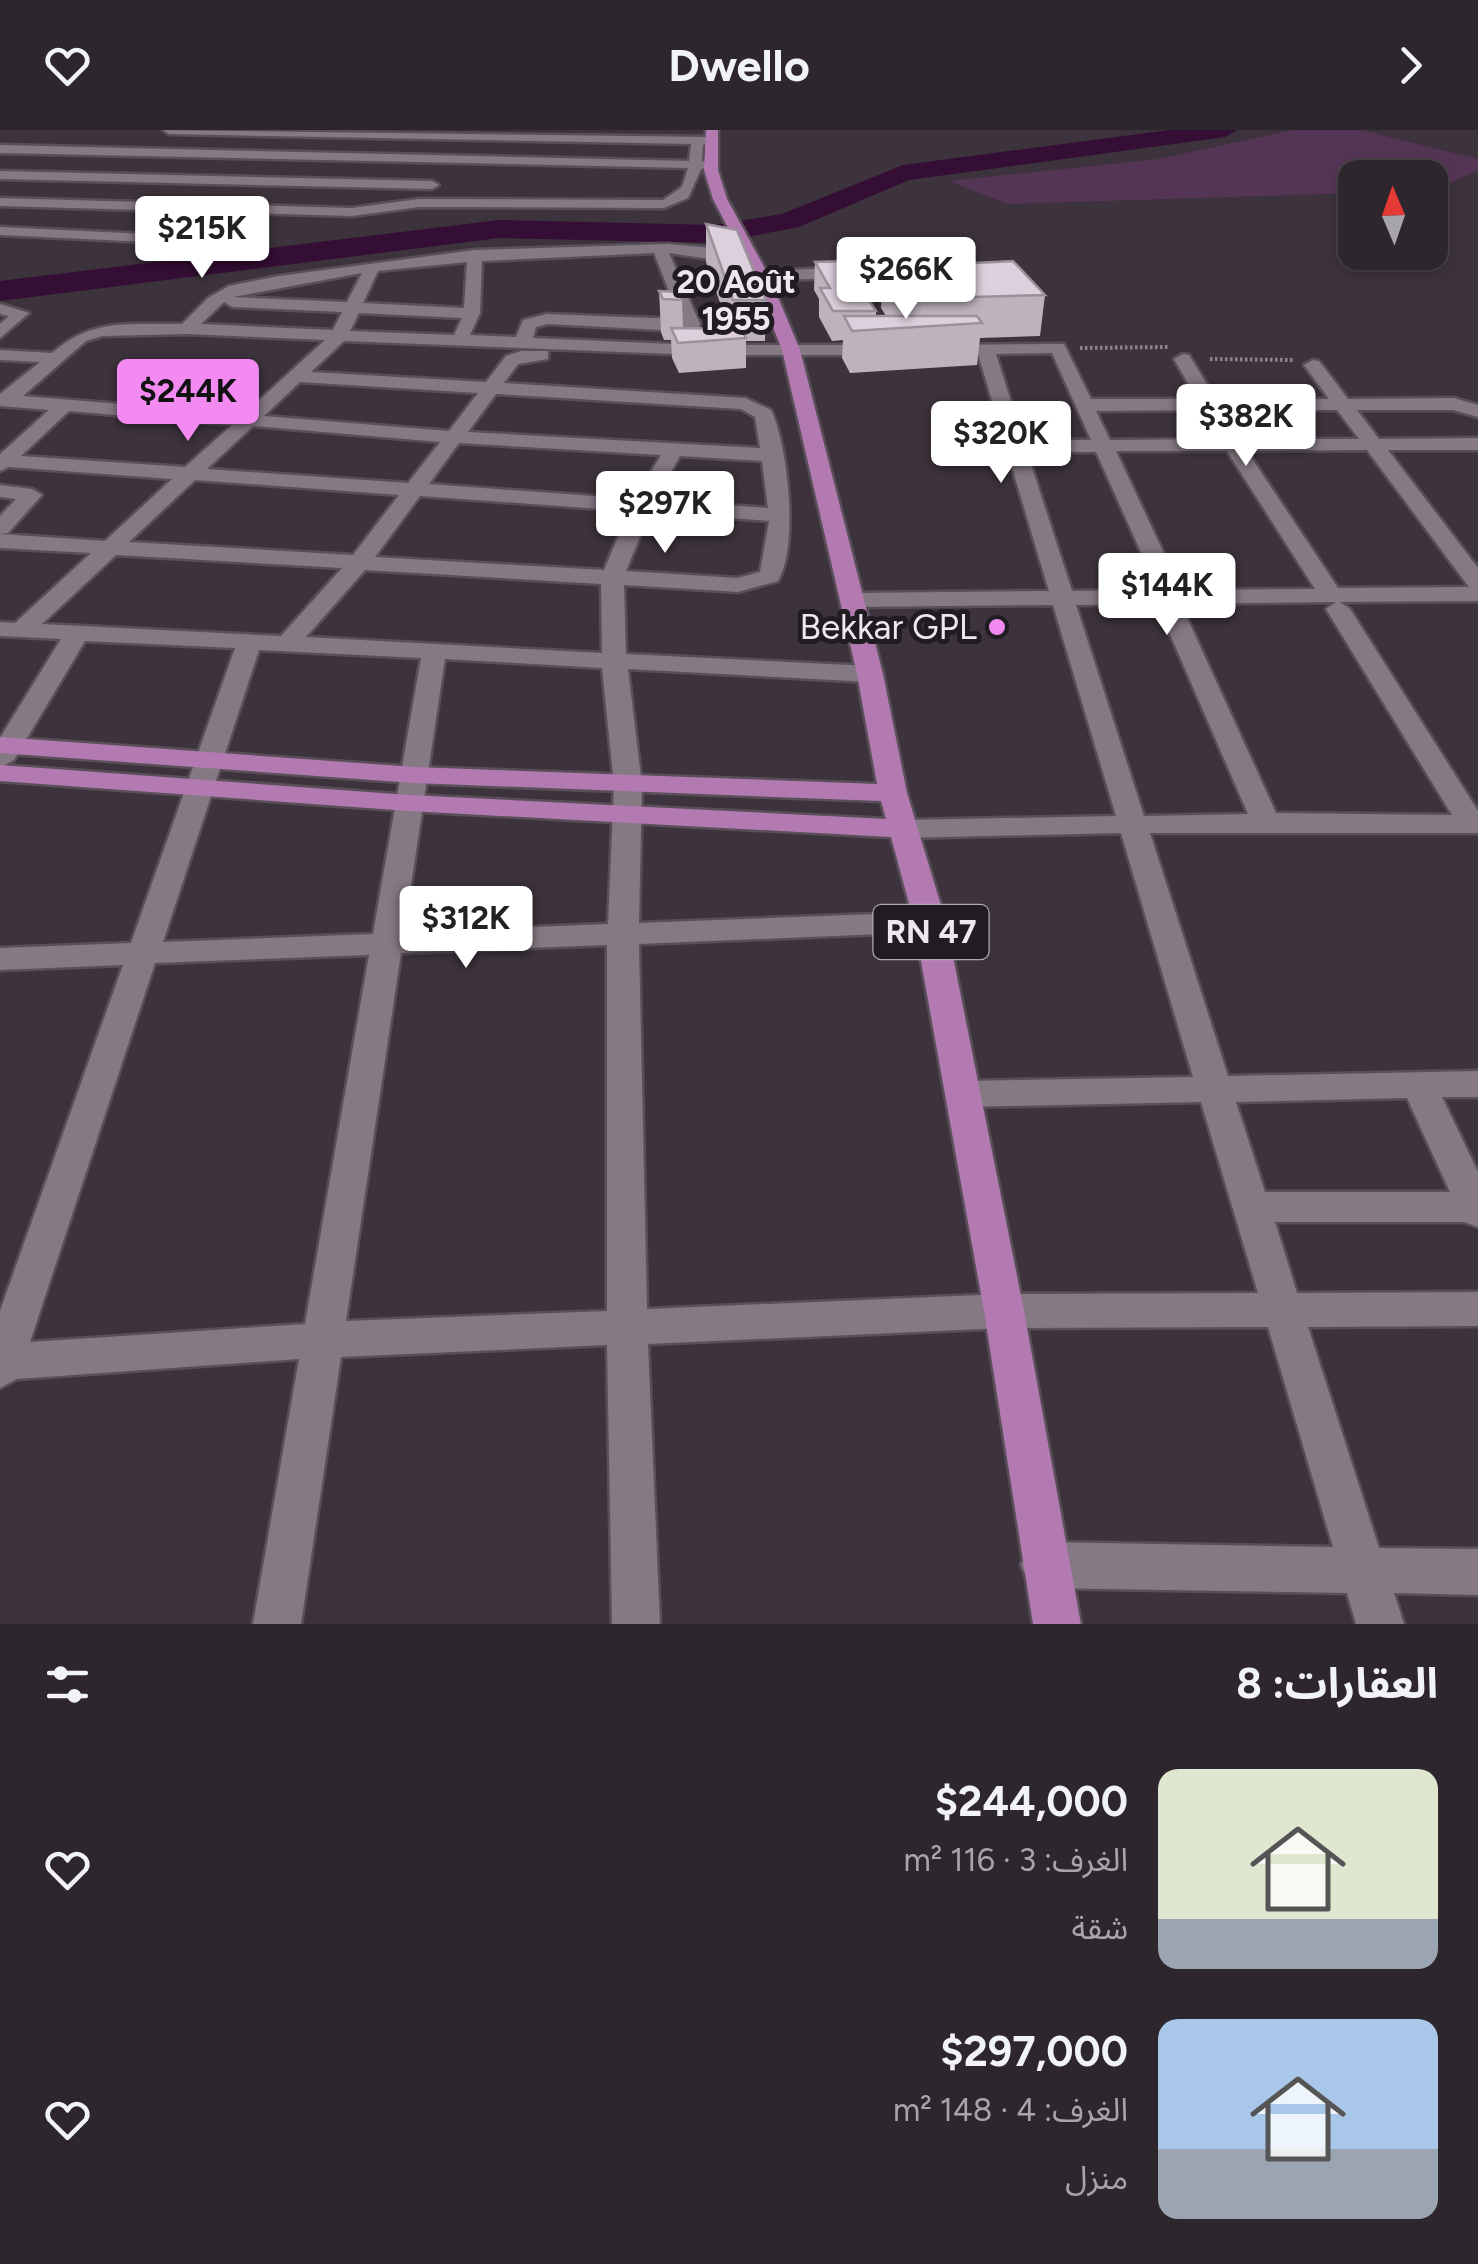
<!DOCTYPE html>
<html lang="ar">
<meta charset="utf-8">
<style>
:root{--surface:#2e262d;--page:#3a3239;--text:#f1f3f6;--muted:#a7a5aa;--line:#494349;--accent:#f38af1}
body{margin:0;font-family:Figtree,"Noto Sans Arabic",sans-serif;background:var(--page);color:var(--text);direction:rtl;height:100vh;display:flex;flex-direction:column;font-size:38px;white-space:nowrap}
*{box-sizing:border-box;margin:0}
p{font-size:32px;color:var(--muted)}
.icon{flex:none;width:55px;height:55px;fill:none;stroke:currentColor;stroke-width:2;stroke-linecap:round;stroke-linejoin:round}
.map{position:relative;height:1494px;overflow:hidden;direction:ltr}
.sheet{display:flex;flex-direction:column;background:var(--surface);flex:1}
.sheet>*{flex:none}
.needle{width:65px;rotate:358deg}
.fabs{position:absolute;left:1338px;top:30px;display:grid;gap:20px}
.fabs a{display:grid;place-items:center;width:110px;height:110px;border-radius:20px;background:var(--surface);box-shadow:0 5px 15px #0003,0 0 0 2px var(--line);font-size:50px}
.price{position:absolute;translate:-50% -85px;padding:0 22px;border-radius:10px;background:#fff;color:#222;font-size:32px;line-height:65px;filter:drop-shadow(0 2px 5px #0008)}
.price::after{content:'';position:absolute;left:50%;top:60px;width:30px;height:22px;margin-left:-15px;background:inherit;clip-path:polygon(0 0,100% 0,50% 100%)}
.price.on{background:var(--accent);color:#111}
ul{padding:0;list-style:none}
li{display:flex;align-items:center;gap:30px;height:250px;padding:0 40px}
li span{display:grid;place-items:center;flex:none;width:280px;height:200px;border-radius:20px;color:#555}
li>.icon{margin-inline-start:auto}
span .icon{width:120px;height:120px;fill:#fffc;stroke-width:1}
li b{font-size:42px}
h2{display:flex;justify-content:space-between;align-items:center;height:120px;padding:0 40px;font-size:42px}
header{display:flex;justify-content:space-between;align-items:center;height:130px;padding:0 40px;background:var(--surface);font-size:45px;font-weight:700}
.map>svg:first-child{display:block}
</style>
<header><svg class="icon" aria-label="forward" viewBox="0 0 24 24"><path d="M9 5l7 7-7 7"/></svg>Dwello<svg class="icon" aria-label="heart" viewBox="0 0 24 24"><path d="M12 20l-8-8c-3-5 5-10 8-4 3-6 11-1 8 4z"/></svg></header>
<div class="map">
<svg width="1478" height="1494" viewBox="0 0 1478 1494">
<rect width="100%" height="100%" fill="#3d333c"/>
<polygon fill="#553555" points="1293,0 1361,0 1478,29 1478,40 1447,55 1430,57 1430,48 1355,48 1355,63 1008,74 948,51 1159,29"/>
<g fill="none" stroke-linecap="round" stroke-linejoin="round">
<polygon fill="#340e34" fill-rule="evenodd" points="1169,0 1237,0 1225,7 909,50 799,97 715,113 499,108 0,171 0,151 499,90 715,95 782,84 903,35"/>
<g stroke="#594f58" stroke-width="5">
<g id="minor">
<polygon points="163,0 711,7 717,11 703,15 702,31 717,35 701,39 688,68 664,78 419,77 352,86 0,76 0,68 352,78 419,69 663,70 682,57 688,38 0,23 0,15 689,31 691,14 169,4"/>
<polygon points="0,41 432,51 439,55 432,59 0,49"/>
<polygon points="0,97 147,104 154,108 147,112 0,105"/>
<path d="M668,114L724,119L751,129L743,134L669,123L700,194L698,202L548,194L536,197L533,208L697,215H882L891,220L882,225H697L344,211L311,242L486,252L506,226L521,221H548V229L518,234L504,253L745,268L771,280C788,316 799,416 778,451L738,462L624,455L626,524L870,536L883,544L870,552L628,539L642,655L639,793L930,782L941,785L946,792L941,799L930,802L639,814L647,1179L1004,1164L1258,1163L1201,972L964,977L952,973L946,964L952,955L964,951L1193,947L1121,703L904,708L894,705L890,699L894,693L904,690L1116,686L1053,475L852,477L840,470L852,463L1049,461L978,224H938L932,223V215L1064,214L1091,269H1197L1174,229L1183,224L1189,225L1216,269H1329L1304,235L1313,230L1319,231L1348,269L1454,268L1478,275V287L1453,280H1357L1379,309L1478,308V320H1388L1478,438V471L1340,472L1350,479L1478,681V703H1150L1228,946L1478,941V967H1442L1478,1042V1097L1464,1092H1275L1297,1163L1478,1162V1196L1308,1197L1379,1418L1478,1419V1465L1394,1463L1404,1494H1356L1347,1463L1044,1458L1028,1451L1021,1435L1028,1419L1044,1412L1333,1417L1268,1197L1004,1198L648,1214L660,1494H612L607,1215L341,1227L301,1494H253L299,1229L17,1249L0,1258V1181L123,835L0,840V818L131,813L235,518L85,511L14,630L0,638V608L61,509L0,506V492L15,493L91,423L0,418V386L16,369L0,367V355L32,359L42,365L8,403L0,404L105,411L172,349L9,337L0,341V324L49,280L0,276V264L40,232L0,230V220L52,223C93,187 130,195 182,194L208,168L229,156L279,146L475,120ZM654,123L680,189L547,184L523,190L516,207L470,205L480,183L482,131ZM467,132L464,178L363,173L378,141ZM362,143L347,172L233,167ZM224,172L232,177L342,182L333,200L201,194ZM359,183L462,188L454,205L350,201ZM187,204L325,210L244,284L23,266L86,211L103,206ZM1052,223L1091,310H1023L996,224ZM300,252L478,263L449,301L264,286ZM496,264L741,279L755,287L760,318L468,302ZM1203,280L1220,309L1110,310L1096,281ZM1222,280H1337L1359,309H1239ZM69,281L232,295L185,337L21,326ZM253,296L440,312L408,353L207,339ZM459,313L661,325L635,369L429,354ZM1367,320L1469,457L1338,458L1247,321ZM1116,321H1227L1315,459L1181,460ZM1027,322H1096L1158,460L1072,461ZM680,326L762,331L768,378L655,370ZM195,350L399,365L353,425L129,412ZM420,366L629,381L604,440L375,427ZM650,382L769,391L760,442L737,448L626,441ZM116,425L342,438L281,506L42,494ZM365,440L601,454L602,523L306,507ZM1336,472L1326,479L1452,685L1276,683L1184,481L1172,474ZM1172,474L1160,481L1248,684L1144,686L1076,475ZM259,520L421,528L373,804L163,812ZM445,529L602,538L614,655L608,794L404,802ZM607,815V1181L346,1191L401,823ZM369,825L305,1194L30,1212L155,833ZM1407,968L1450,1062H1265L1236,972Z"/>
<polygon points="836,138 860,149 852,154 834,148 761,151 753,146 761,141"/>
<polygon points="0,174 29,183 0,208 0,194 9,186 0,184"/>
</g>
</g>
<g stroke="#594f58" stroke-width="5">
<polygon id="major" points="706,0 718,0 718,40 727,69 769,146 800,220 883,544 907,663 946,792 1024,1181 1081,1494 1033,1494 984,1181 914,792 891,707 409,681 0,651 0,635 409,665 886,689 881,671 414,653 0,623 0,607 414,637 877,654 857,544 782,220 753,146 713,69 704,40"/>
</g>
<g stroke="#8d848c" stroke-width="4" stroke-dasharray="2.5 2.5" stroke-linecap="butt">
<polyline points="1080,218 1168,217"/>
<polyline points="1210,229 1293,230"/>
</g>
<use href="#minor" fill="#857984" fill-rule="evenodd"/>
<use href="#major" fill="#b37ab2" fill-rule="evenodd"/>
</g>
<g fill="#beb2bd">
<polygon points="706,94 766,170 765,211 746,211 746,238 679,243 672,228 671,210 664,210 661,202 659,161 682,170 683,199 729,199 706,132"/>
<polygon points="815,132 876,181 876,186 886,186 881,178 883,138 1045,165 1040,206 980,208 977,235 850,243 842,228 843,210 832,211 819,187 819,169 814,160"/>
</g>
<g fill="#ddcfdc" stroke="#9b919a" stroke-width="2.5">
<polygon points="706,94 737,100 766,170 733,170"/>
<polygon points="844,131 876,181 833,181 820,158 830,158 815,132"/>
<polygon points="1013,131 1045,165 903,169 883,138"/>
<polygon points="659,161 679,162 682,170 663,169"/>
<polygon points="844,186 977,186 982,193 852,201"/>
<polygon points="671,198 741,199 746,208 678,213"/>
</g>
<circle fill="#f38af1" stroke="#211c21" stroke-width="4" cx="997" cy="497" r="10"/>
<g text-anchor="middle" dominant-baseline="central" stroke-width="10" stroke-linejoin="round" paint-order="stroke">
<g font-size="32" font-weight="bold" fill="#eee7ed" stroke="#211c21">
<text x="736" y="152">20 Août<tspan x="736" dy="37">1955</tspan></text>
</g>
<rect fill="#211c21" stroke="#b0aab0" stroke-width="2.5" x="873.5" y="775" width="115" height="54" rx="8"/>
<g font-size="32" font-weight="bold" fill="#eee7ed">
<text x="931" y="802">RN 47</text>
</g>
<g font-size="35" fill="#eee7ed" stroke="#211c21" text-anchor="end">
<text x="977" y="497">Bekkar GPL</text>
</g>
</g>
</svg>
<div class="fabs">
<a><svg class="needle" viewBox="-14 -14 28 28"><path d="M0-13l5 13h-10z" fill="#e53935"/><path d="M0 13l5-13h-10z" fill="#a7a5aa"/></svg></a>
</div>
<b class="price" style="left:202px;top:151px">$215K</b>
<b class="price" style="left:906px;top:192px">$266K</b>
<b class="price on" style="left:188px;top:314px">$244K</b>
<b class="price" style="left:1246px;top:339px">$382K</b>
<b class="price" style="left:1001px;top:356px">$320K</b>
<b class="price" style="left:665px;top:426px">$297K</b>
<b class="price" style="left:1167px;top:508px">$144K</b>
<b class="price" style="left:466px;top:841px">$312K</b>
</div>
<section class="sheet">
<h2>العقارات: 8<svg class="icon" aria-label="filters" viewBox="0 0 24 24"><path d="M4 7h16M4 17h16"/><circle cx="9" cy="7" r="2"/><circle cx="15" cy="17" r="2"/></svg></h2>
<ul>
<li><span style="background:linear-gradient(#dfe7d0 75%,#9aa5b1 0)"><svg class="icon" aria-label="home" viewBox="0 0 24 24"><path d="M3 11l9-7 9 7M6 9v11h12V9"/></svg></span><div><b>$244,000</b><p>الغرف: 3 · 116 m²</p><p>شقة</p></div><svg class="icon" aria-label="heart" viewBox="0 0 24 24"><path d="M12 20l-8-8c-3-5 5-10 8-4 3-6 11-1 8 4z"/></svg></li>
<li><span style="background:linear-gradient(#a9c7e8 65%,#9aa5b1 0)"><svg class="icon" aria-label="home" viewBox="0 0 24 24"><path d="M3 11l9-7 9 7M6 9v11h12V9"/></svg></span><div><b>$297,000</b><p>الغرف: 4 · 148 m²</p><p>منزل</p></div><svg class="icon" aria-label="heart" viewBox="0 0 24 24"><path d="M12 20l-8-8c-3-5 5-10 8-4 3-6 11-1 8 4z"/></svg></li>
</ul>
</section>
